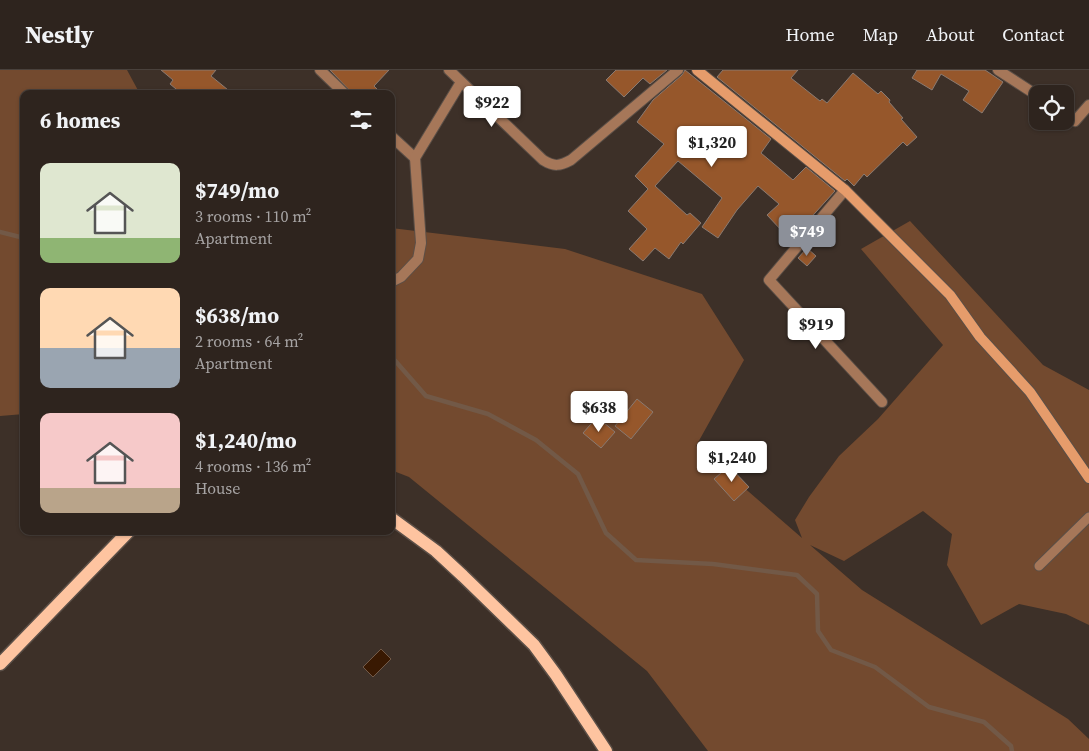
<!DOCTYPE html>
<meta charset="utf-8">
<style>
:root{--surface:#2e241e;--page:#3a302b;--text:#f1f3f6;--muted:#a7a4a4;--line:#49413c;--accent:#8c9099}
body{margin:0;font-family:"Source Serif 4",serif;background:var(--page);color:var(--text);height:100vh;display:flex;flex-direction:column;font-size:19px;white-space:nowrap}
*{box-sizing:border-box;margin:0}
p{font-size:16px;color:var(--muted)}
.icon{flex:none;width:28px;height:28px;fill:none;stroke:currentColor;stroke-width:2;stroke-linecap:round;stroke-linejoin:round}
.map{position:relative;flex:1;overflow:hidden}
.sheet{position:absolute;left:20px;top:20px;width:375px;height:445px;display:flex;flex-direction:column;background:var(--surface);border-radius:10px;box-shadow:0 1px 4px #0004,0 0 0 1px var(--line)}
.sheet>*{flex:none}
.buttons{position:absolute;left:1029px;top:15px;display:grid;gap:10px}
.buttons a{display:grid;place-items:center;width:45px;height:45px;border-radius:10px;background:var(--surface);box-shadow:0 1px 4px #0004,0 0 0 1px var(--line);font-size:25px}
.price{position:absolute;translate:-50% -42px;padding:0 11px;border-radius:5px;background:#fff;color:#222;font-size:16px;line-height:32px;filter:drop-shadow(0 1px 2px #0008)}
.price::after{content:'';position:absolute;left:50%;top:30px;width:15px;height:11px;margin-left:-8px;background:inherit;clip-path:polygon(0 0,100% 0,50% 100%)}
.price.selected{background:var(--accent);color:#fff}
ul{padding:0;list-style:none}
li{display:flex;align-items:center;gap:15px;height:125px;padding:0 20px}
li span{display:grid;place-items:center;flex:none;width:140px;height:100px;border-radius:10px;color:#555}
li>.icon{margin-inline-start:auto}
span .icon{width:60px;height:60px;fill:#fffc;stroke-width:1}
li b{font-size:21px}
h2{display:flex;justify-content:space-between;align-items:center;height:60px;padding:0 20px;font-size:21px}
header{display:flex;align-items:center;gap:30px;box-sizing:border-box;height:70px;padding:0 25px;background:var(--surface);border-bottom:1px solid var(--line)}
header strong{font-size:24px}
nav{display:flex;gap:28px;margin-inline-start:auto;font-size:18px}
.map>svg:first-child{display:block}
</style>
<header>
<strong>Nestly</strong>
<nav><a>Home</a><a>Map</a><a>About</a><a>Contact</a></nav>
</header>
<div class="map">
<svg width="1089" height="681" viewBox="0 0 1089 681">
<rect width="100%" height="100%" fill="#3d3028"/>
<g fill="#734a2f">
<polygon points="0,0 127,0 140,24 24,24 24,344 0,346"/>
<polygon points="910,151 1043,295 1089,320 1089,555 1066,544 1019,534 981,555 947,495 952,464 923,441 844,491 810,475 862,520 1068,649 1089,669 1089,681 708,681 647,601 409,407 391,400 391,158 565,179 702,224 744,290 696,376 802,468 795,450 809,427 839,386 878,349 943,275 861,179"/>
</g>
<polygon fill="#391902" stroke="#725947" points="381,579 391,589 373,607 363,597"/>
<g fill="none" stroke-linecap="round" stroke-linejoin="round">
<g stroke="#725947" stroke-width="4.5">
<polyline points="0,162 24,168"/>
<polyline points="391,286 426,326 488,344 536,370 578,404 606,463 636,490 713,494 797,505 817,524 818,561 831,580 875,597 929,637 984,652 1011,676 1012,681"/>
</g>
</g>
<g fill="#96572b" stroke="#8a7a71">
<polygon points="161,0 216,0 211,6 233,24 182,24 170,14 173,10"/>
<polygon points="330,0 389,0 374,16 382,24 353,24"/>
<polygon points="616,0 667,0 650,14 643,8 624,27 606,10"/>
<polygon points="685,0 771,69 761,83 793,110 806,97 835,121 806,153 798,146 782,161 767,145 779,134 758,116 737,140 718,168 702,157 722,128 678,91 655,116 687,145 690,143 701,153 683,174 681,172 669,189 655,178 643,191 629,179 647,159 628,141 648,119 635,106 664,74 637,52 653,30 682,5"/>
<polygon points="723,0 798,0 791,8 820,31 822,29 827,33 853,3 878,24 881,21 890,30 889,32 903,48 901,49 917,67 907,76 903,72 867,107 864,104 854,116 847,109 845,111 717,7"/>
<polygon points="917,0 985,0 1003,12 982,43 963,30 969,21 941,4 932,20 912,8"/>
<polygon points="807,178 816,186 807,196 798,188"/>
<polygon points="637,329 653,342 631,369 615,356"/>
<polygon points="597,347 615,362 601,378 583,363"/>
<polygon points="729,396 749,417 734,431 714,409"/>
</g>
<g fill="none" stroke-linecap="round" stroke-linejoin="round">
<g stroke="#5b4f47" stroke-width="11">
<polyline id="lane" points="1039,496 1089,447"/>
</g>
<g stroke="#5b4f47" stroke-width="12">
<g id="street">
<polyline points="320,0 345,24"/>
<path d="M449,0L543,90C554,97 560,96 571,90L678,0"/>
<polyline points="998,0 1038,26"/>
<polyline points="1065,45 1075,51 1089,35"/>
<polyline points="391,66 415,88"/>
<polyline points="845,120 769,210 882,332"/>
<polyline points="391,212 401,207 418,189 421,173 415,88 461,12"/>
</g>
</g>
<g stroke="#5b4f47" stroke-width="12">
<polyline id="secondary" points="697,0 845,120 950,225 980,267 1030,322 1089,408"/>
</g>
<g stroke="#5b4f47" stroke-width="15">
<g id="primary">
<polyline points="391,448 436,481 463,506 534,575 556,605 606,681"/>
<polyline points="0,594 129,461"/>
</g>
</g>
<use href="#lane" stroke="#a67759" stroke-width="9"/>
<use href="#street" stroke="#a67759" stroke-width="10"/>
<use href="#secondary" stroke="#e69c6b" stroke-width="10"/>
<use href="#primary" stroke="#fec4a0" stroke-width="12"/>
</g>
</svg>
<div class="buttons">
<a><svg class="icon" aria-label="locate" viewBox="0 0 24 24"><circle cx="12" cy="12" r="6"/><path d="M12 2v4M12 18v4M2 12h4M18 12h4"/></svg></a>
</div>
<b class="price" style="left:492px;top:58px">$922</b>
<b class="price" style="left:712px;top:98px">$1,320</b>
<b class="price selected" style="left:807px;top:187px">$749</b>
<b class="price" style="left:816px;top:280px">$919</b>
<b class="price" style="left:599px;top:363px">$638</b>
<b class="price" style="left:732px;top:413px">$1,240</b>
<section class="sheet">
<h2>6 homes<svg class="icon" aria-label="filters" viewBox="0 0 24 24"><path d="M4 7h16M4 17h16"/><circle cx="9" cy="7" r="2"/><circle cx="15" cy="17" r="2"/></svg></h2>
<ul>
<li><span style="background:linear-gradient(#dfe7d0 75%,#8fb573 0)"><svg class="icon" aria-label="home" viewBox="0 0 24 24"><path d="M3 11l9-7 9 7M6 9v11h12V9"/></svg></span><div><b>$749/mo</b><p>3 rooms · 110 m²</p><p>Apartment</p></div></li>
<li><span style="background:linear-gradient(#ffd9b3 60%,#9aa5b1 0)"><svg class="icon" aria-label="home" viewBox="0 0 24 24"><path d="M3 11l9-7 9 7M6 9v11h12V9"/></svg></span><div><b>$638/mo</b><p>2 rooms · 64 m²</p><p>Apartment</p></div></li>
<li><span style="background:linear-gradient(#f6c9c9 75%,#b9a48a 0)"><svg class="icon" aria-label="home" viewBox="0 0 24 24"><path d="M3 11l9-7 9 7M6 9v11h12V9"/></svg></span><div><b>$1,240/mo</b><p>4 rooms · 136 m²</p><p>House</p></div></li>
</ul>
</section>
</div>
